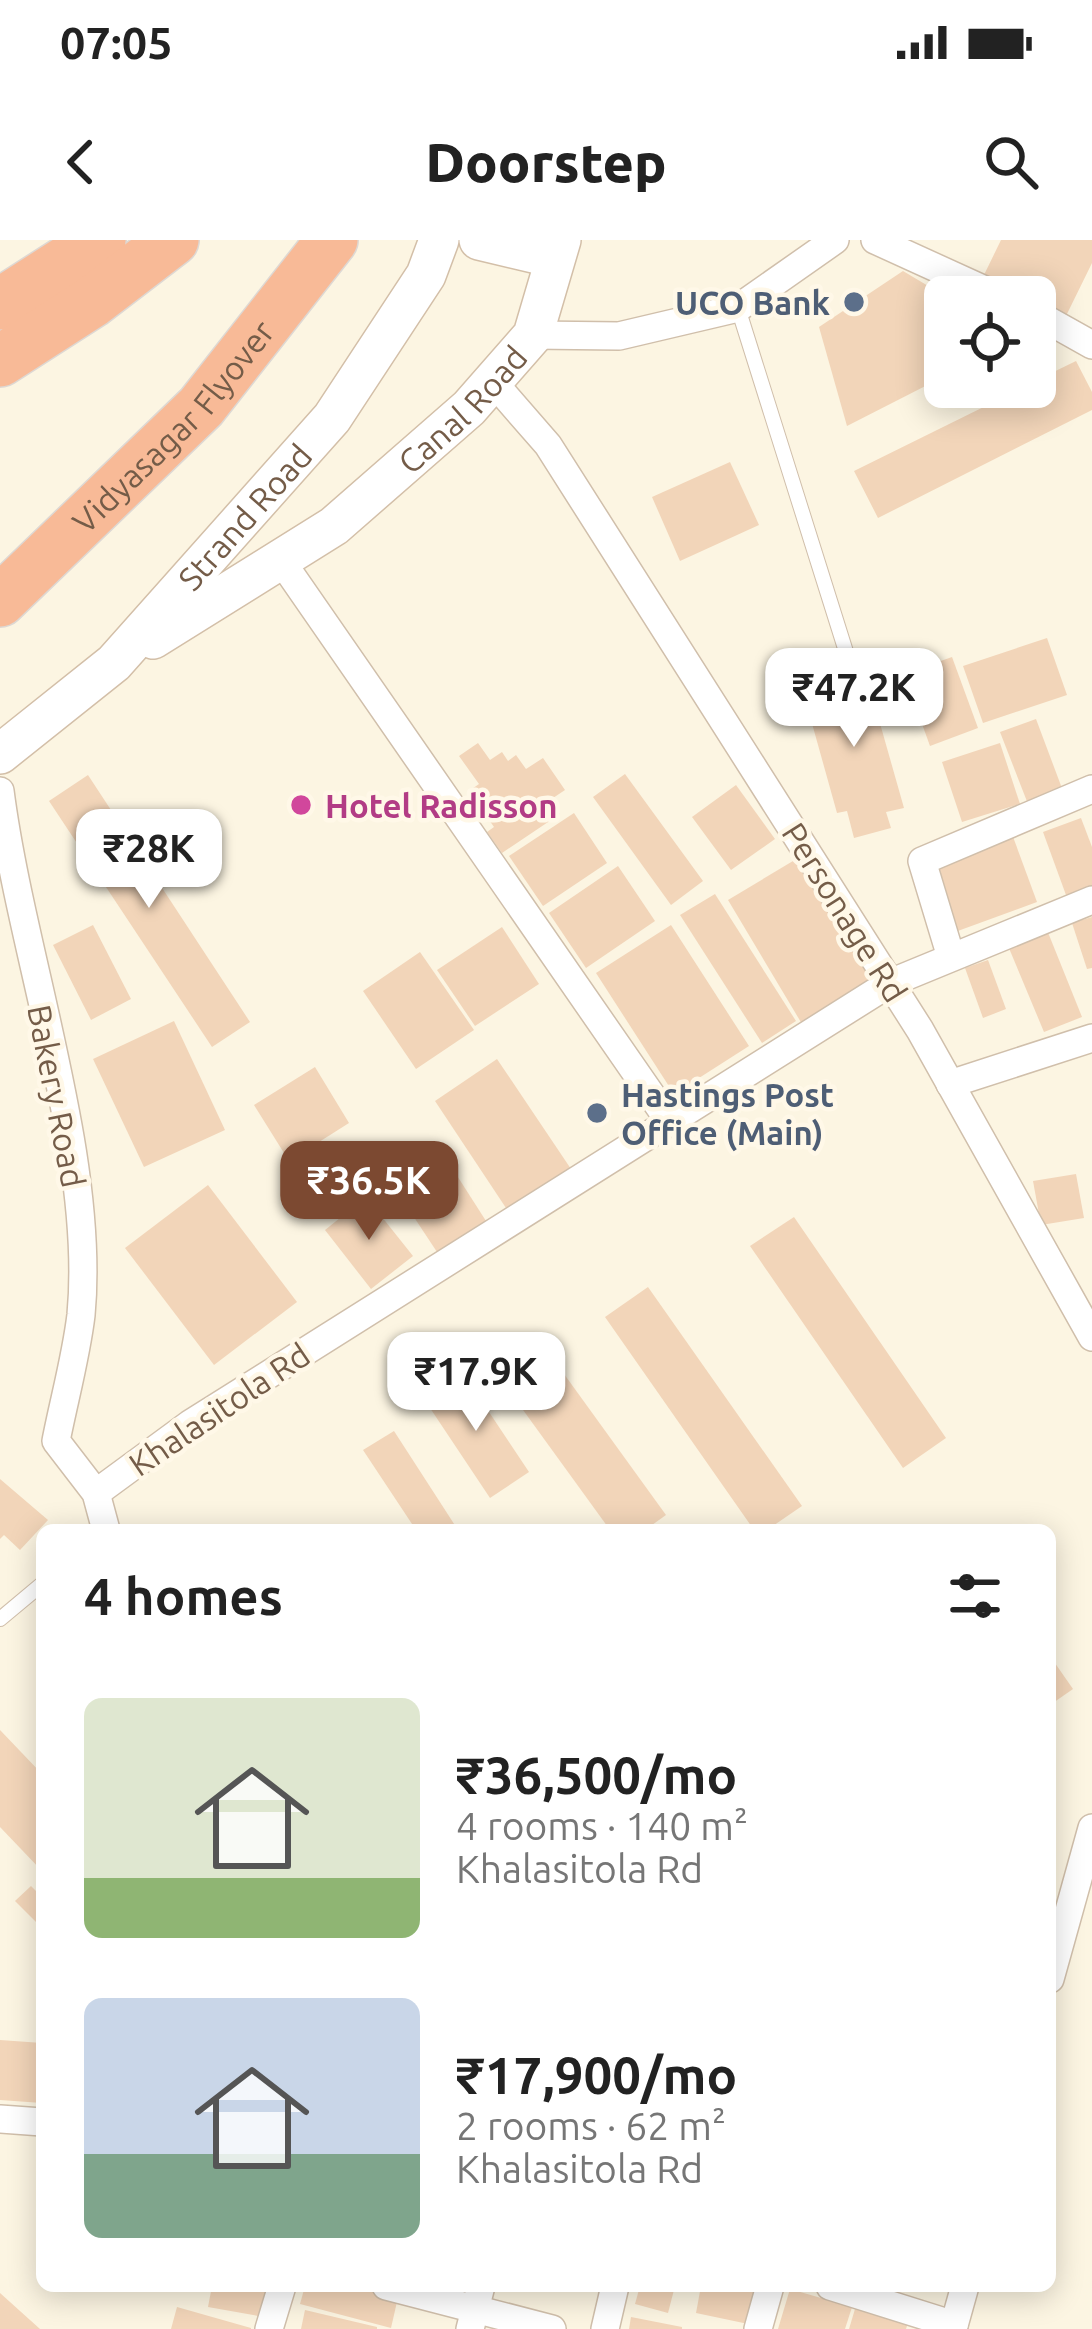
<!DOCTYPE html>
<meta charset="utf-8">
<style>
:root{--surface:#fff;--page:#f6f6f6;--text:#222;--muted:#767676;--accent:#7c4931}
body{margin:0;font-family:Ubuntu,sans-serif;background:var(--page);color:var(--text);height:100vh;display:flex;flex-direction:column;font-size:45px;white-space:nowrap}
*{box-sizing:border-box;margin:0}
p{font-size:39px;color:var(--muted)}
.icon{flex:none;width:66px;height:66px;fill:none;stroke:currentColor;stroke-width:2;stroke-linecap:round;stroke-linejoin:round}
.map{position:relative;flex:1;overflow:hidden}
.side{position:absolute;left:36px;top:1284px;width:1020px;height:768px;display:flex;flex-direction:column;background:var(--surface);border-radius:18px;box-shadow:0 6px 30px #0003}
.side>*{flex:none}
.tools{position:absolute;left:924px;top:36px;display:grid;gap:24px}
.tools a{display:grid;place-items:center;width:132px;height:132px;border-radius:18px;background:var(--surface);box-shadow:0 6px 30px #0003;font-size:60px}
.price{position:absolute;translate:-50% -102px;padding:0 27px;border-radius:24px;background:#fff;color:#222;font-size:39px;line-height:78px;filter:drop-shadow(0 3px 6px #0008)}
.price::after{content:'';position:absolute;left:50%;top:72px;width:36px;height:27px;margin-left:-18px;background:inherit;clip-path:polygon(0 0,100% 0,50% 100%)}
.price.selected{background:var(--accent);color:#fff}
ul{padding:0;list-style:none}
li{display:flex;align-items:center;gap:36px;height:300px;padding:0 48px}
li span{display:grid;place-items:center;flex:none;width:336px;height:240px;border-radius:18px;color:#555}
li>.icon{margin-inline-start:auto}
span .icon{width:144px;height:144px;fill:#fffc;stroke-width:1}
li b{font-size:51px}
h2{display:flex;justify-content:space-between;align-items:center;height:144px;padding:0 48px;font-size:51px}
.status{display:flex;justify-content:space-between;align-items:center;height:84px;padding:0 60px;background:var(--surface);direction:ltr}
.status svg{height:33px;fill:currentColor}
header{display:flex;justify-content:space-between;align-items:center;height:156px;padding:0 48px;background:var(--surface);font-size:54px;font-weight:800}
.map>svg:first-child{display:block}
</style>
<div class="status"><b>07:05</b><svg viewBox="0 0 49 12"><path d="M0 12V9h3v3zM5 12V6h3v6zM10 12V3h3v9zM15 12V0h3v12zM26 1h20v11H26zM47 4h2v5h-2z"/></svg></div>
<header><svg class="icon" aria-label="back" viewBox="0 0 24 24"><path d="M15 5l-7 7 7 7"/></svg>Doorstep<svg class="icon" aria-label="search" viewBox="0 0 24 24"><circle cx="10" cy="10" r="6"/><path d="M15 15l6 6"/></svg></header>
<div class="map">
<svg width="1092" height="2089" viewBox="0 0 1092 2089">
<rect width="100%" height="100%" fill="#fcf5e2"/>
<g fill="#f2d5b9">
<polygon points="1001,0 1092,0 1092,23 1065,78 1035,63 1035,57 1022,57 983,37"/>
<polygon points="903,31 945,56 945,136 847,186 819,87"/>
<polygon points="1076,121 1092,152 1092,170 878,278 854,231 1024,147 1035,147 1035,141"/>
<polygon points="730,222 759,285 680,321 652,257"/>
<polygon points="1047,398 1067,455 983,483 963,426"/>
<polygon points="952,417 978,488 930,506 904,434"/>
<polygon points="864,427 904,568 886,572 891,588 854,598 847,571 837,573 801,444"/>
<polygon points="1036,479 1063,551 1028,564 1000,492"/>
<polygon points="478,503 490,520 502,512 508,521 516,515 526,529 543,518 565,550 550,560 560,574 502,613 487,592 494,587 469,551 479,544 459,516"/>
<polygon points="1000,503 1020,564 962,582 942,522"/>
<polygon points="625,534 703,641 671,665 593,557"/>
<polygon points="88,535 250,782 212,807 49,561"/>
<polygon points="736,545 775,599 731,630 692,577"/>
<polygon points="574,573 607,623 543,666 509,616"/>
<polygon points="1081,578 1092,607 1092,646 1066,655 1043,592"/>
<polygon points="1012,594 1037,662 955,692 930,624"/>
<polygon points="798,618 872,742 802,784 728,660"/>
<polygon points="618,626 655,681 586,728 549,673"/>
<polygon points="715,654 796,781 762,803 680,675"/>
<polygon points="1092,677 1092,728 1087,729 1072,683"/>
<polygon points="93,685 131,759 91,780 53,705"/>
<polygon points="671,685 749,806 674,854 596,733"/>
<polygon points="1045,685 1082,777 1044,792 1006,701"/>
<polygon points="502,687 539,744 475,786 437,730"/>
<polygon points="420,712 474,790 416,829 363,751"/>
<polygon points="988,720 1006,769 983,778 965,728"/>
<polygon points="174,781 225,890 144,927 93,819"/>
<polygon points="497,819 571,929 508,971 435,861"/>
<polygon points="315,827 349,883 289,921 254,865"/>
<polygon points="447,920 486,981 437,1012 398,953"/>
<polygon points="1076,934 1084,978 1041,985 1033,941"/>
<polygon points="208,945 297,1062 214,1125 125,1008"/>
<polygon points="366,957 413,1016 371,1049 325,990"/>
<polygon points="794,977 946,1198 903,1228 750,1006"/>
<polygon points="648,1047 802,1266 767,1290 754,1290 605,1077"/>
<polygon points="538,1098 666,1275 645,1290 610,1290 494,1130"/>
<polygon points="461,1130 529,1232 490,1258 422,1156"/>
<polygon points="394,1191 458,1290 416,1290 363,1210"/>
<polygon points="0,1239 48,1280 20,1310 4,1295 0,1299"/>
<polygon points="1050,1416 1073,1449 1050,1465"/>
<polygon points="0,1490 42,1534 42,1631 0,1587"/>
<polygon points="31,1646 42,1657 42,1688 15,1661"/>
<polygon points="0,1800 42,1803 42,1863 0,1860"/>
<polygon points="212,2046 276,2046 270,2078 208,2067"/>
<polygon points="305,2046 371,2046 399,2053 391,2088 300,2064"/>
<polygon points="640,2046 675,2046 668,2073 635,2064"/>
<polygon points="701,2046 761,2046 753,2085 696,2073"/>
<polygon points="790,2049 852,2067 845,2089 778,2089"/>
<polygon points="0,2053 40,2089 0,2089"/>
<polygon points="177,2067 251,2088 251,2089 171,2089"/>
<polygon points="855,2069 908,2083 906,2089 849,2089"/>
<polygon points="305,2070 377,2087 377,2089 301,2089"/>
<polygon points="631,2077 682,2087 682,2089 629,2089"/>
</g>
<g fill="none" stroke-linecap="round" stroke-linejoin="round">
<g stroke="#d0bfab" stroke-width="16">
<g id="lane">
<polyline points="738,68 848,418"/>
<polyline points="0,1379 42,1344"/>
</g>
</g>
<g stroke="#d0bfab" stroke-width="30">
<g id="street">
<polyline points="875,0 1000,57"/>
<polyline points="1035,73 1092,105"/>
<polyline points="533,95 619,96 738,68 835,0"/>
<polyline points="494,143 548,205 920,790 1092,1097"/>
<polyline points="280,319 670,882"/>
<path d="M0,551C21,714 96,916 81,1075C76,1117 64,1160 56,1201L96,1253L106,1290"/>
<polyline points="951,717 922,621 1092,549"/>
<polyline points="950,844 1092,798"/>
<polyline points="96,1253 190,1184 890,743 1092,660"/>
<polyline points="1050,1739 1092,1588"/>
<polyline points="0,1879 42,1882"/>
<polyline points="386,2046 552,2089"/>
<polyline points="830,2046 954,2085"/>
<polyline points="269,2089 282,2046"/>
<polyline points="470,2089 481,2046"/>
<polyline points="605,2089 615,2046"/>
<polyline points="758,2089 770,2046"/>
<polyline points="953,2089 965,2046"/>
</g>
</g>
<g stroke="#d3bfa8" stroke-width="42">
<g id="secondary">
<polyline points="479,0 555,18"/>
<path id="s1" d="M153,399L334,286L469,168L533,95L561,0"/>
<path id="s2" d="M0,514L114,423L332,178L426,35L439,0"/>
</g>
</g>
<g stroke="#ded8d3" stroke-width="54">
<g id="highway">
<polyline points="0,64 100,0"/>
<polyline points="0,121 92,62 173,0"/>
<path id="s3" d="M0,361L201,167L332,0"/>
</g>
</g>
<use href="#lane" stroke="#fff" stroke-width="14"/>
<use href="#street" stroke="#fff" stroke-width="27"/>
<use href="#secondary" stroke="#fff" stroke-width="39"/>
<use href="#highway" stroke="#f8ba97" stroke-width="51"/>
</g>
<g fill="#5c6f8a" stroke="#fff8e8" stroke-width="4.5">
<circle cx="854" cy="62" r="12"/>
<circle cx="597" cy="873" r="12"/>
</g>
<circle fill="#d1479c" stroke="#fff8e8" stroke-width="4.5" cx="301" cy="565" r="12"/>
<g text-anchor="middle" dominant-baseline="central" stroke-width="9" stroke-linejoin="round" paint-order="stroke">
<g font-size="33" font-weight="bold" fill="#4e5e75" stroke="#fff8e8" text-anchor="end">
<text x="830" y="62">UCO Bank</text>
<text x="621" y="854" text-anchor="start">Hastings Post<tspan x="621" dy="38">Office (Main)</tspan></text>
</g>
<g font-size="33" fill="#745c48" stroke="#fff8e8">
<text stroke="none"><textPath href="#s1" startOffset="387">Canal Road</textPath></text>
<text stroke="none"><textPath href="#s3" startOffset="246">Vidyasagar Flyover</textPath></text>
<text stroke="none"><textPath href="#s2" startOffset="342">Strand Road</textPath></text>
<text transform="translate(845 672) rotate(58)">Personage Rd</text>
<text transform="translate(57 856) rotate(79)">Bakery Road</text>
<text transform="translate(219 1169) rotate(-34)">Khalasitola Rd</text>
</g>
<g font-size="33" font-weight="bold" fill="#b23c85" stroke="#fff8e8" text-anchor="start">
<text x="325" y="565">Hotel Radisson</text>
</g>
</g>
</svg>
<div class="tools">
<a><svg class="icon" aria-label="locate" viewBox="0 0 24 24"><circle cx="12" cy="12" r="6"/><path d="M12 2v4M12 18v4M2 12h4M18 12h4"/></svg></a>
</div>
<b class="price" style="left:854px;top:510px">₹47.2K</b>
<b class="price" style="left:149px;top:671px">₹28K</b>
<b class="price selected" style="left:369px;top:1003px">₹36.5K</b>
<b class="price" style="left:476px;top:1194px">₹17.9K</b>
<section class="side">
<h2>4 homes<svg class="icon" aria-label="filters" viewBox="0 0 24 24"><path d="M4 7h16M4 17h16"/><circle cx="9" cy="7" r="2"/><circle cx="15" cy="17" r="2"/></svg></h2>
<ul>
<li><span style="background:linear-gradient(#dfe7d0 75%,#8fb573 0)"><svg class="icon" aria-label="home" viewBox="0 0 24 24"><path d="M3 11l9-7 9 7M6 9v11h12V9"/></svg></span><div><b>₹36,500/mo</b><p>4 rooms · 140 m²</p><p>Khalasitola Rd</p></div></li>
<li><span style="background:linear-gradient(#c9d6e8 65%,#7fa58c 0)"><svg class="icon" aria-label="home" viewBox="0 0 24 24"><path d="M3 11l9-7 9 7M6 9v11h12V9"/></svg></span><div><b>₹17,900/mo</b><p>2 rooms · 62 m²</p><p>Khalasitola Rd</p></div></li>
</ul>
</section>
</div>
